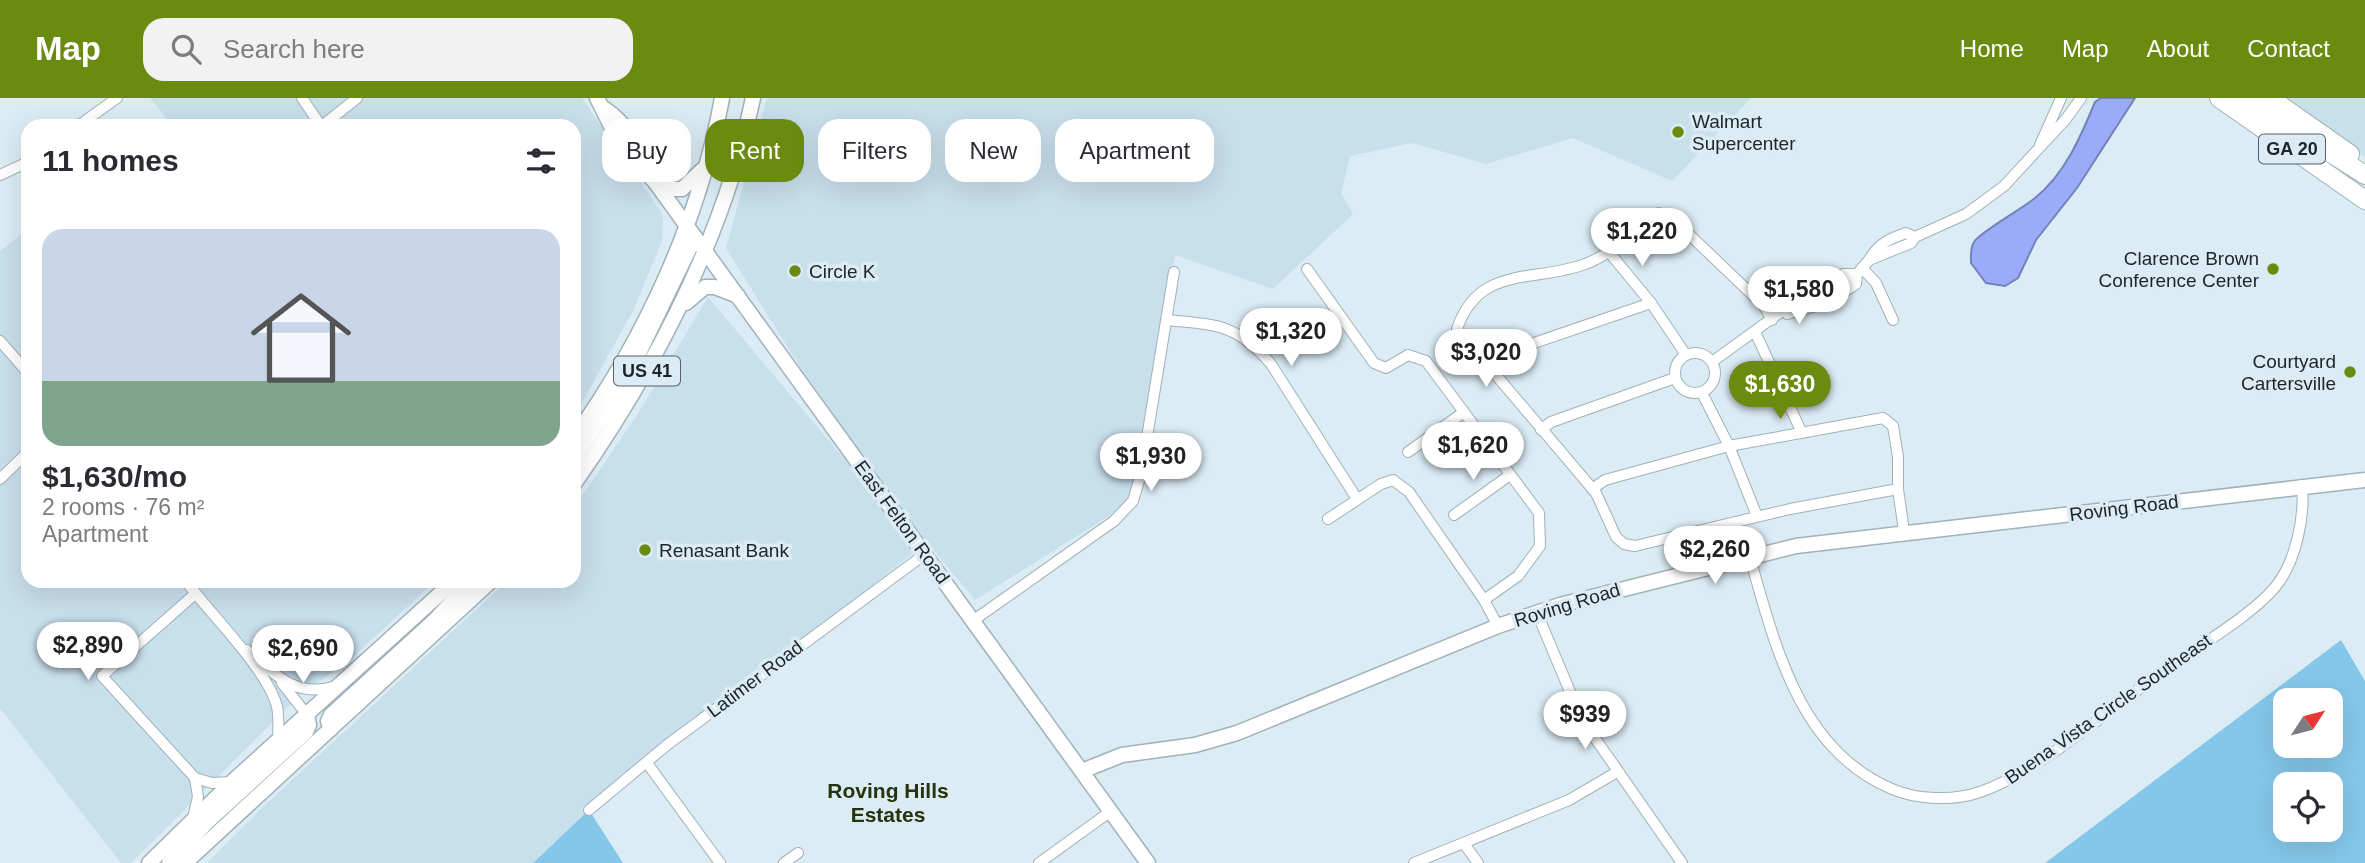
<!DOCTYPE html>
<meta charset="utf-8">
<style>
:root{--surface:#fff;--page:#f2f2f3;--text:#2b2b33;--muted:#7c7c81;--accent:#6a8b0f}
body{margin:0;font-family:Helvetica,sans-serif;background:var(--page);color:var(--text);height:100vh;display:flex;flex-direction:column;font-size:26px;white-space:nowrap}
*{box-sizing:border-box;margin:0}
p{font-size:23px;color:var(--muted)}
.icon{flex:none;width:38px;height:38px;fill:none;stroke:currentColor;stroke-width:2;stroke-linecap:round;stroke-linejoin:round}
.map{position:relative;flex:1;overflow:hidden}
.side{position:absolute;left:21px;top:21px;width:560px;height:469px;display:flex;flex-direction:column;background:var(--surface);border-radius:21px;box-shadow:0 7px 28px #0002}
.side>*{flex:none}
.banner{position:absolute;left:602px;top:21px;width:665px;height:63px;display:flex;gap:14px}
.needle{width:46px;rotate:54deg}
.fabs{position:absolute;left:2273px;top:590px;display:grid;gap:14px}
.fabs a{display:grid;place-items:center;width:70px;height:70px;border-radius:14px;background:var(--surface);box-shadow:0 7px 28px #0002;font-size:35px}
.price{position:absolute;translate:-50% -60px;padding:0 16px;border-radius:24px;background:#fff;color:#222;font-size:23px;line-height:46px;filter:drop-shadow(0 2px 4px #0008)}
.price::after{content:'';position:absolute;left:50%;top:42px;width:21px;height:16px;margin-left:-10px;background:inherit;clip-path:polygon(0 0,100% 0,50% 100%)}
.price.active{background:var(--accent);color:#fff}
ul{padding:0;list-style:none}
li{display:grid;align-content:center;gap:14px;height:371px;padding:0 21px}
li span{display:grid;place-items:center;height:217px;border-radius:21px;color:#555}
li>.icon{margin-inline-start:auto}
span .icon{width:126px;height:126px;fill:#fffc;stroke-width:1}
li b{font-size:30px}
h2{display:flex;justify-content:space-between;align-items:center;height:84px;padding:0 21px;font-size:30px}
.tag{padding:0 24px;border-radius:21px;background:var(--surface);box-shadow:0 7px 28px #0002;font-size:24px;line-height:63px}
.tag.active{background:var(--accent);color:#fff}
header{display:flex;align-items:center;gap:42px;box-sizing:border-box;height:98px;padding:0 35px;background:var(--accent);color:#fff}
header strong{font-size:33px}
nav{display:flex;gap:38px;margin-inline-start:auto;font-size:24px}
.search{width:490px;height:63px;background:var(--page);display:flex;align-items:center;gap:18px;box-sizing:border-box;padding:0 24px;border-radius:21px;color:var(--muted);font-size:26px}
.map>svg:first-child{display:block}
</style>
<header>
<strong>Map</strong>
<div class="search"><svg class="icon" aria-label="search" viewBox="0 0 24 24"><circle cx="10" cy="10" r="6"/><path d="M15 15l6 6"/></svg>Search here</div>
<nav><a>Home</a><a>Map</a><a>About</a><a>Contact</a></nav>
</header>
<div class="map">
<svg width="2365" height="765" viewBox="0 0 2365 765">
<rect width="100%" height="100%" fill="#dbecf5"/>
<g fill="#c8dfec">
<polygon points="150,0 582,0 663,117 662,143 633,213 574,319 574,28 157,28 166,20"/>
<polygon points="767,0 1751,0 1672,83 1573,40 1486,66 1412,45 1350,58 1341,95 1353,116 1273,191 1175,157 1133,403 975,502 898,409 795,261 726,150"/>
<polygon points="2282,0 2365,0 2365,59"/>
<polygon points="28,131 28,483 435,483 352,560 300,597 131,765 121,765 0,610 0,153"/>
<polygon points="708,199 887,412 913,455 589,712 533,765 207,765 260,712 507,483 574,483 574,410 639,314"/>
</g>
<g fill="#85c7ea" fill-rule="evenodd">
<path d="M2341,542L2365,583V765H2045ZM2286,602H2331V648H2286ZM2286,686H2331V732H2286Z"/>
<polygon points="589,712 623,765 533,765"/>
</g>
<path fill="#9aabf9" stroke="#7582ba" stroke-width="2" d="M2101,0H2135L2077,90L2036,142L2018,180L2005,188L1986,185L1971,165C1971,158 1970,150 1974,144C1980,134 2022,111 2035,100C2065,76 2081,38 2095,4Z"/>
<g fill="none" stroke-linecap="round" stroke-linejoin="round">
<g stroke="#a1b1b9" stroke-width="12">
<g id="street">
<polyline points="302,0 321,28"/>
<polyline points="78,28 117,0"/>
<polyline points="322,28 357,0"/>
<polyline points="2040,47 2061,0"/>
<polyline points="0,77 28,64"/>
<path d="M1915,139L1906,135C1889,141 1879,145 1869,162L1911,145L1915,139L1966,116L2004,88L2066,21L2081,0"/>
<polyline points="1609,154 1651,205"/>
<polyline points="1862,170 1876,185 1893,222"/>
<polyline points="1307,171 1374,265 1386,270 1408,257 1426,263 1539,415 1540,448 1518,478 1484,502"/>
<path d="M1812,197C1824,198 1846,189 1850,177"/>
<polyline points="1787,216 1827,205 1856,186 1857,176"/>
<path d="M1167,222C1216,227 1236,225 1271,266L1357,401"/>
<path d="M1772,222L1764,208L1672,120L1659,115L1651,117C1631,135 1611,157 1585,166C1535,185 1479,166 1457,231L1596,395L1616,439L1624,446L1635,448L1790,411L1898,391L1904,433"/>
<polyline points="1755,234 1802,335"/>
<polyline points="0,243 28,275"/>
<circle cx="1695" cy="275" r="20"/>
<polyline points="1712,264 1785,211 1812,197 1818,190 1843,176 1857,176 1869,162"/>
<polyline points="1485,266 1496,258 1651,205 1686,257"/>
<polyline points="1702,295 1729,348 1757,418"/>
<polyline points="1541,332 1551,324 1675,280"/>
<polyline points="1408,354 1464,314"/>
<polyline points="0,381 28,354"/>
<polyline points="1592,391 1605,382 1729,348 1883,320 1893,328 1898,359 1898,391"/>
<polyline points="1454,417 1510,377"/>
<polyline points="1328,421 1381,386 1393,382 1409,394 1484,502 1498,528"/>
<path d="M1750,460C1775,547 1799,652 1892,691C1917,702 1954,703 1980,694C2041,673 2112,609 2166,571C2196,550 2255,515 2276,488C2296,463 2305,419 2302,387"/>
<path d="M186,483C210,516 264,568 276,605C280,617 278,631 278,643"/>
<polyline points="195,496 102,578 195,680 212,685 232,684"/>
<polyline points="1537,515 1581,620 1682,765"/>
<polyline points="974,522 1114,423 1133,403 1141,376 1174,174"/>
<path d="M247,552C273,575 295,600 333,589"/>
<polyline points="282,585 307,617"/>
<polyline points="647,665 720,765"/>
<polyline points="589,712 667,647 925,456"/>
<polyline points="193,720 198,699 195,680"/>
<polyline points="1465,747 1478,765"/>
<polyline points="784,765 798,755"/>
<polyline points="1039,765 1111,713"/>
<polyline points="1414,765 1569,702 1617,674"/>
</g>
</g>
<g stroke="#a1b1b9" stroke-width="17">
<g id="secondary">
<polyline points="597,0 611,28 640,68 655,84 1148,765"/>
<path d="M605,11C627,26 642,51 652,76"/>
<polyline points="1082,673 1122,657 1195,647 1237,635 1498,528 1560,507 1796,448 2365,382"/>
</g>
</g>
<g stroke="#a1b1b9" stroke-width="17">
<g id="primary">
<polyline points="655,84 673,91 682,91 702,72"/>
<polyline points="686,205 705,189 715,189 738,198"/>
<path d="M574,340C645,240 700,121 722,0"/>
<polyline points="574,362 625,284 695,139"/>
<path d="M574,386C656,269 723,141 753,0"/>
<polyline points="331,631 328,623 331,617 434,523 471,483"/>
<polyline points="149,765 233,683 454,483"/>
<polyline points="169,765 207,724 306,634 309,627 307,617"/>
<polyline points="185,765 491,483"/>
</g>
</g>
<g stroke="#a1b1b9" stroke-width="20">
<g id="highway">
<polyline points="2219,0 2365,102"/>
<polyline points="2244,0 2365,77"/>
<polyline points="2270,0 2350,56"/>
</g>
</g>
<use href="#street" stroke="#fff" stroke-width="10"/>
<use href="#secondary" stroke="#fff" stroke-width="14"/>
<use href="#primary" stroke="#fff" stroke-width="14"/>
<use href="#highway" stroke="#fff" stroke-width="18"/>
</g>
<g fill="#6a8b0f" stroke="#dbecf5" stroke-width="2.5">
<circle cx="1678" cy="34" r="7"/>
<circle cx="2273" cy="171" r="7"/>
<circle cx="795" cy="173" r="7"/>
<circle cx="2350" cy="274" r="7"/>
<circle cx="645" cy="452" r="7"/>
</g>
<g text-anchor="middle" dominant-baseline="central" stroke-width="7" stroke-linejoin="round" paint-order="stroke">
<g fill="#dbecf5" stroke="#576065" stroke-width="2">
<rect x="2259" y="36.5" width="66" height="29" rx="5"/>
<rect x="614" y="258.5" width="66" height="29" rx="5"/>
</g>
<g font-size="18" font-weight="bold" fill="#1e2427">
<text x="2292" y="51">GA 20</text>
<text x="647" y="273">US 41</text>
</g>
<g font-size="19" fill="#1e2427" stroke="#dbecf5" text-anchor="start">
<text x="1692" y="23">Walmart<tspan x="1692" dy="22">Supercenter</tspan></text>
<text x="2259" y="160" text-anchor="end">Clarence Brown<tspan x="2259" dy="22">Conference Center</tspan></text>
<text x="809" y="173">Circle K</text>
<text x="2336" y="263" text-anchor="end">Courtyard<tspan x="2336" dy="22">Cartersville</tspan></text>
<text x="659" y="452">Renasant Bank</text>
</g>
<g font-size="19" fill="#1e2427" stroke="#dbecf5">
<text transform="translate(2124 410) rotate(-7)">Roving Road</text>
<text transform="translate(902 424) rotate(54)">East Felton Road</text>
<text transform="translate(1567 507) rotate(-17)">Roving Road</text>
<text transform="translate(755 581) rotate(-37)">Latimer Road</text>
<text transform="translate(2108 611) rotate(-35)">Buena Vista Circle Southeast</text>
</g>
<g font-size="21" font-weight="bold" fill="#27330e" stroke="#dbecf5">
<text x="888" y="692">Roving Hills<tspan x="888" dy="24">Estates</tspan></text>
</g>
</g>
</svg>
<div class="fabs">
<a><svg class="needle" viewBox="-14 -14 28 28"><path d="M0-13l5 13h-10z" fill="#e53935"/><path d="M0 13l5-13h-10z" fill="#7c7c81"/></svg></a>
<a><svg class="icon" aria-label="locate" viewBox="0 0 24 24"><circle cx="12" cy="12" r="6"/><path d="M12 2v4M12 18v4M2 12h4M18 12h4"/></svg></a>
</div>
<b class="price" style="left:1642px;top:170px">$1,220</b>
<b class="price" style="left:1799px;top:228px">$1,580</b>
<b class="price" style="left:1291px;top:270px">$1,320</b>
<b class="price" style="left:1486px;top:291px">$3,020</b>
<b class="price active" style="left:1780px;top:323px">$1,630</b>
<b class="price" style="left:1473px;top:384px">$1,620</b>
<b class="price" style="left:1151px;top:395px">$1,930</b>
<b class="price" style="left:1715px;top:488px">$2,260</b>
<b class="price" style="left:88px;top:584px">$2,890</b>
<b class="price" style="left:303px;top:587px">$2,690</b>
<b class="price" style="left:1585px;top:653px">$939</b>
<div class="banner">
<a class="tag">Buy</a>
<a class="tag active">Rent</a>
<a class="tag">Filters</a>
<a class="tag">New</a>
<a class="tag">Apartment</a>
</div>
<section class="side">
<h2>11 homes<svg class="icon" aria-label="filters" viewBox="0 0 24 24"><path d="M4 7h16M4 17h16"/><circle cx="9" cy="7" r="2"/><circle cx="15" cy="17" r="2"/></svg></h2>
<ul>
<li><span style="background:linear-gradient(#c9d6e8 70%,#7fa58c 0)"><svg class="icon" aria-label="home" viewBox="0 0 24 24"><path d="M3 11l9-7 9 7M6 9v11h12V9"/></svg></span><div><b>$1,630/mo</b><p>2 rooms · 76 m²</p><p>Apartment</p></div></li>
</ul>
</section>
</div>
